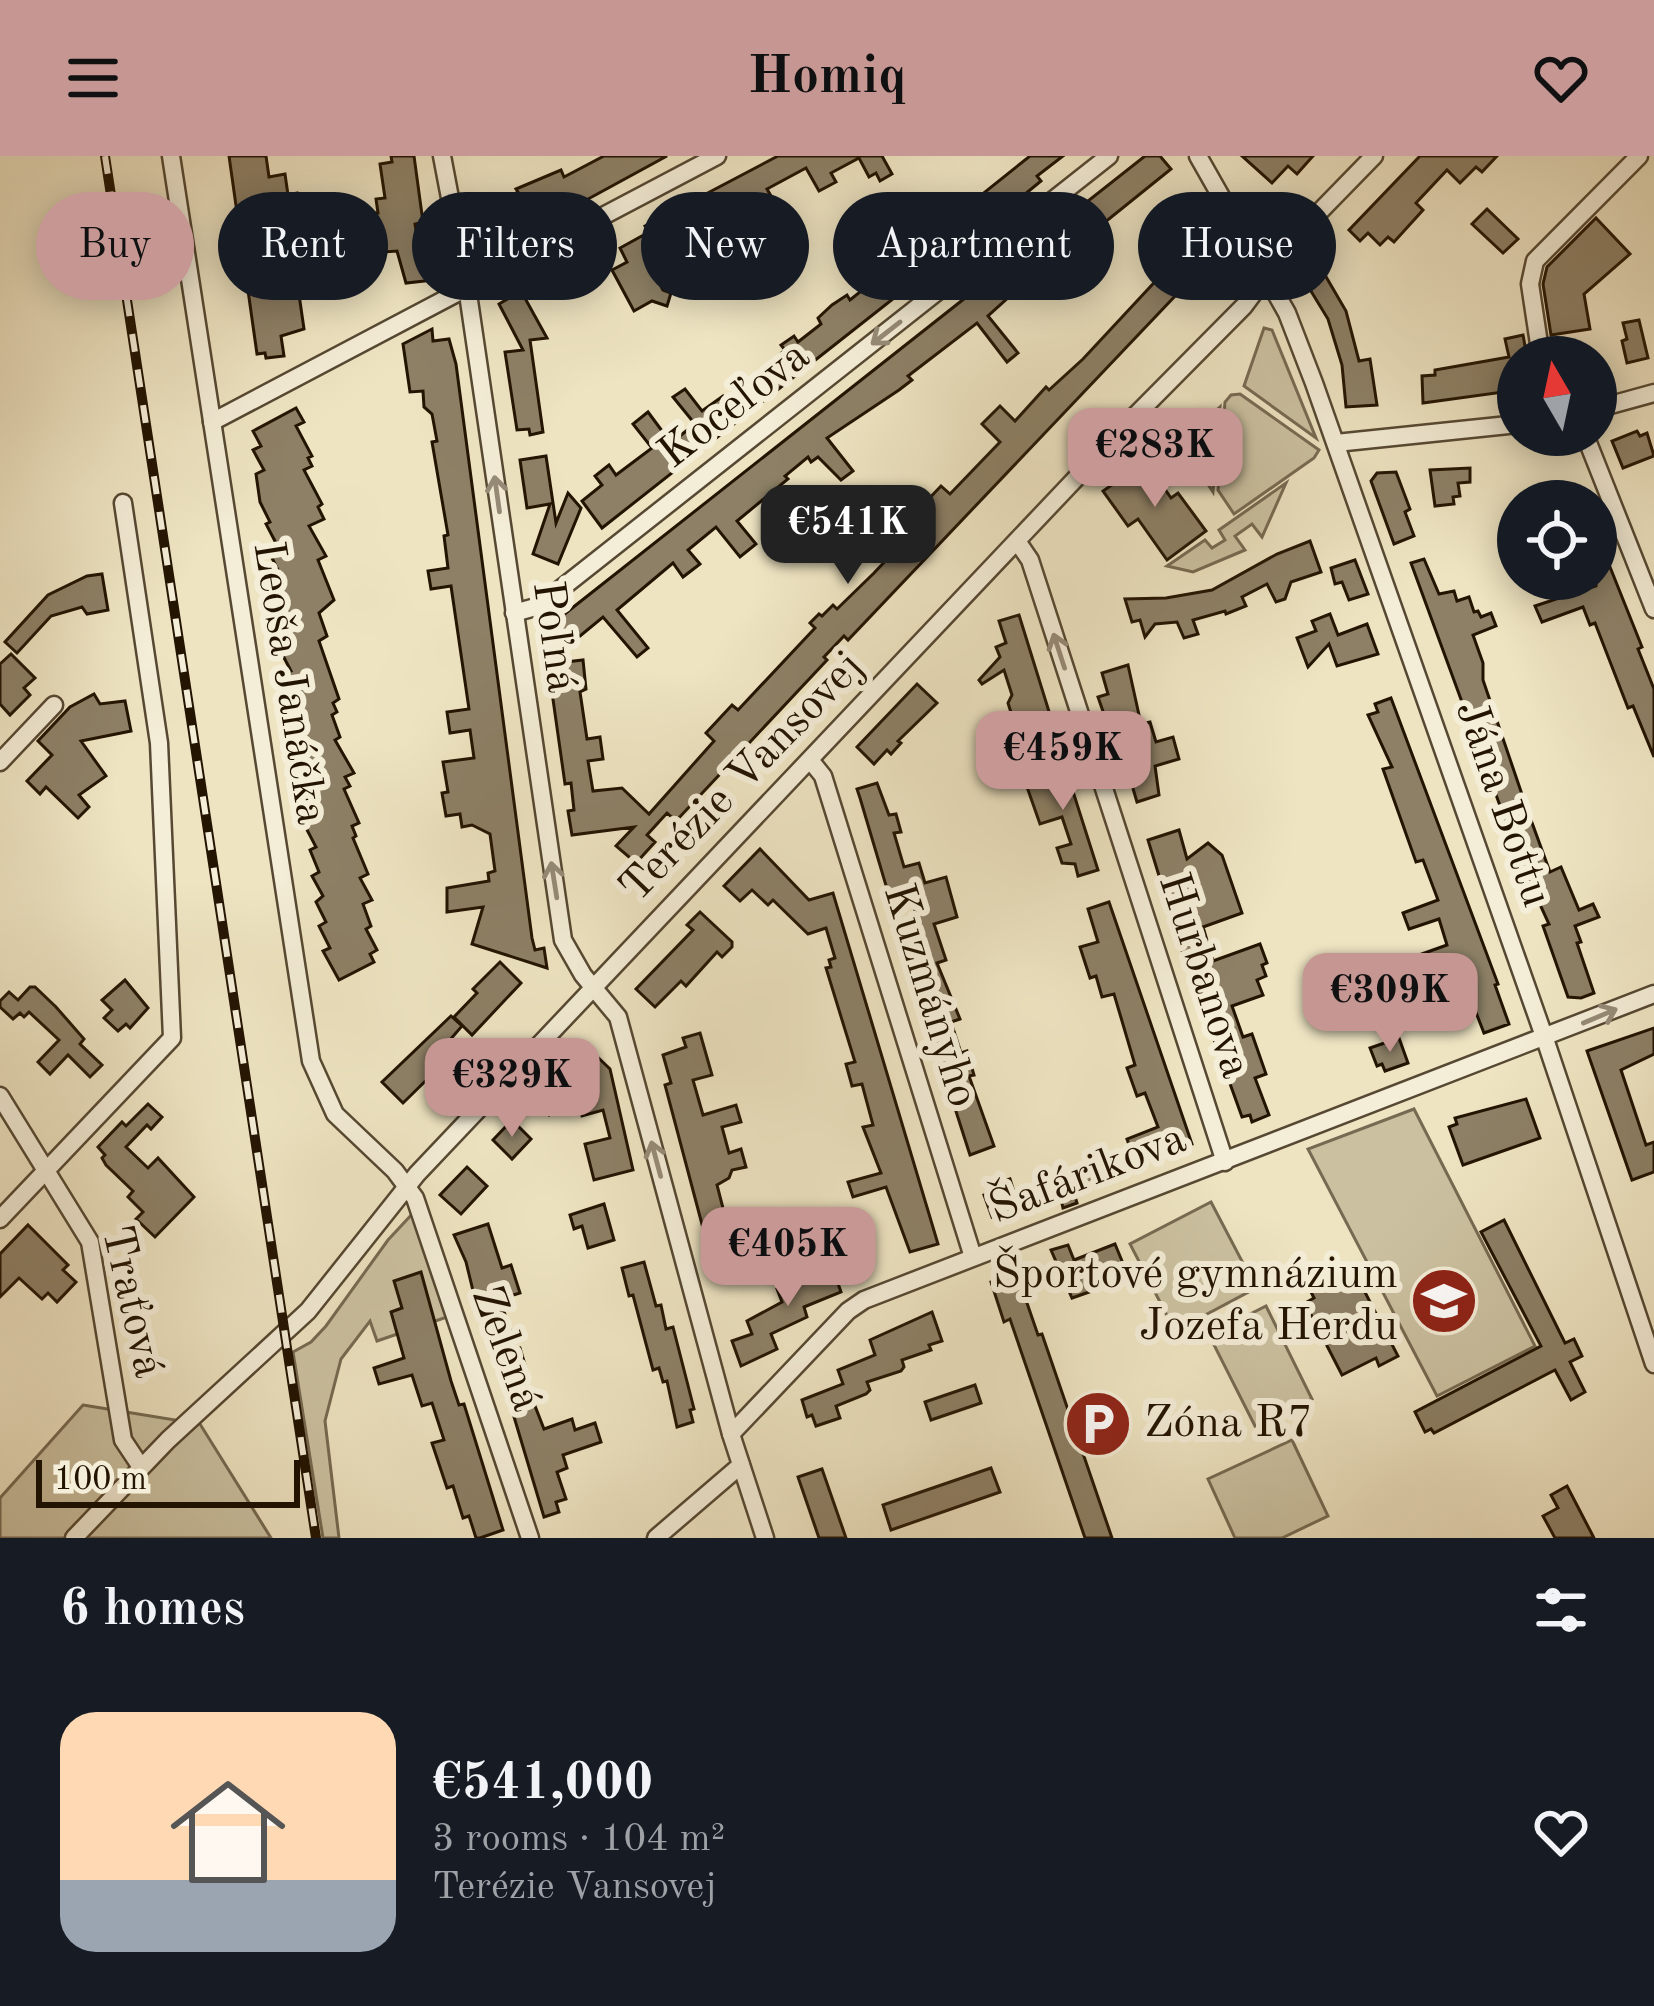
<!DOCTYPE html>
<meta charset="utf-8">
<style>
:root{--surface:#171b24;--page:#242831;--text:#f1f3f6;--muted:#9ea1a6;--accent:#c59692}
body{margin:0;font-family:"Old Standard TT",serif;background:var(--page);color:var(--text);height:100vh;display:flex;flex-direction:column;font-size:45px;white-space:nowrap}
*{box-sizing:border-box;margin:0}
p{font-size:39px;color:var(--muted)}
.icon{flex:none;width:66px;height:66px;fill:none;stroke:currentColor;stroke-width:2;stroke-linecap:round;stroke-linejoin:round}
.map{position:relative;height:1382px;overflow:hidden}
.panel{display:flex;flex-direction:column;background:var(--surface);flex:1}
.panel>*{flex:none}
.banner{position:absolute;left:36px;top:36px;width:1584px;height:108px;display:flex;gap:24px}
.needle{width:78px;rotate:351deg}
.tools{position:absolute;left:1497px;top:180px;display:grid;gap:24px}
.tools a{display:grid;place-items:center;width:120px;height:120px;border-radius:50%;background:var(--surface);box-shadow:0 6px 30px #0003;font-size:60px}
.scale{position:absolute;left:36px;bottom:30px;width:264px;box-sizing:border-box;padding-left:12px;border:6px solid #231402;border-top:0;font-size:33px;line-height:42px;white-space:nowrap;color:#231402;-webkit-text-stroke:9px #f4edd7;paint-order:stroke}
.price{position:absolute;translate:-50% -102px;padding:0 27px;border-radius:24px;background:var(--accent);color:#111;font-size:39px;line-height:78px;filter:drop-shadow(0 3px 6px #0008)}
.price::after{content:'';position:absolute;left:50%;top:72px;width:36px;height:27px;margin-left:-18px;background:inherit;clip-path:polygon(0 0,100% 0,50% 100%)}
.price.active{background:#222;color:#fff}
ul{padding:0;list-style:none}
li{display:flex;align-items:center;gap:36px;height:300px;padding:0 60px}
li span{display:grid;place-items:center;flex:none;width:336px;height:240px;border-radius:36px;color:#555}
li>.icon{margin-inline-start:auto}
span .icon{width:144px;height:144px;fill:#fffc;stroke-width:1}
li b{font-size:51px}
h2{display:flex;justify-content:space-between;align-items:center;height:144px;padding:0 60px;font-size:51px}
.chip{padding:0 42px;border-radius:54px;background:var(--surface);box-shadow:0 6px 30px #0003;font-size:42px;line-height:108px}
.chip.active{background:var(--accent);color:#111}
header{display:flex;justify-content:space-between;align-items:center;height:156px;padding:0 60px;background:var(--accent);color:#111;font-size:54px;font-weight:700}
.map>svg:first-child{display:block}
</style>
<header><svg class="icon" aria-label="menu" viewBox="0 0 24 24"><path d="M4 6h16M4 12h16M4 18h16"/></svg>Homiq<svg class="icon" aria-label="heart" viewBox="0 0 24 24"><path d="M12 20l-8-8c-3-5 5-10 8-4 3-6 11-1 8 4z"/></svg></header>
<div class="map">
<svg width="1654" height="1382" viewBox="0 0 1654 1382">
<rect width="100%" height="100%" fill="#eee4c2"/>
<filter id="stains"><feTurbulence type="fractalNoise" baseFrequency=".00167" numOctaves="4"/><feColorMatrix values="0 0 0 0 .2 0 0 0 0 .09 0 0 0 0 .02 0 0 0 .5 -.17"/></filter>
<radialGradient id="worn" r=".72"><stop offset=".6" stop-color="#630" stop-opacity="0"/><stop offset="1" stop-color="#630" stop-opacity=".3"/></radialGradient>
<g fill="#cbc1a1" stroke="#776a52" stroke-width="3">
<polygon points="1264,172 1272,174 1316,282 1244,230"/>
<polygon points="1240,238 1319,294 1314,302 1234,358 1218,334 1225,246 1231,239"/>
<polygon points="1220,251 1213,336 1181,287"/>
<polygon points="1286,327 1262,381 1252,368 1235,380 1245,394 1193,416 1167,410 1205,384 1212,392 1225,384 1219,374"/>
<polygon points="1414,953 1535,1190 1437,1240 1308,993"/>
<polygon points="1211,1046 1256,1132 1175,1175 1130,1088"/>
<polygon points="415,1055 447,1161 377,1185 370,1165 341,1203 325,1265 339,1382 323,1382 293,1196 311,1186 326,1170 388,1084"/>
<polygon points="1266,1150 1312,1243 1255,1270 1209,1179"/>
<polygon points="83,1249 200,1268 271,1382 0,1382 0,1342"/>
<polygon points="1292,1284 1328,1360 1282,1382 1235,1382 1208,1323"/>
</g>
<g fill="#8d8066" stroke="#231402" stroke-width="3">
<polygon points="229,0 266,0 269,21 285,18 288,39 297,37 300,61 293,62 283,77 267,79 287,112 295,111 304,173 281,180 284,200 266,202 265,197 257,198"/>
<polygon points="391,0 414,0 423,66 415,68 420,99 430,98 434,124 406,127 397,95 384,96 374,57 378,57 376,43 385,42 380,8 392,6"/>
<polygon points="604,0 667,0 568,54 502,82 489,56 498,52 496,48 518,36 516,33 561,14 564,21"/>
<polygon points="778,0 882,0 892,18 880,25 876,17 869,21 859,2 831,17 836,26 819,35 806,12 767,33 771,40 736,59 733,52 644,99 663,134 671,137 667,150 652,145 634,155 612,114 627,106 620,92 649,76 645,70"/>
<polygon points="1030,0 1063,0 1037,20 1041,25 1002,57 602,372 582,345 602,329 595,320 609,309 616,319 652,292 633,268 648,256 671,287 695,268 673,241 685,233 702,255 723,240 727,245 785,194 781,189 794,180 798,186 821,168 818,162 832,149 847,139 850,144"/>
<polygon points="1145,0 1160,0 1171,13 1058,104 1069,117 1054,129 1047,120 1037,129 1031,121 988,160 1018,197 1007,206 977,167 908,220 912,224 899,234 827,282 853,315 841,324 818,301 811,306 808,301 785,320 788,323 737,365 756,388 740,401 716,371 688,394 700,408 683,421 673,407 617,454 648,492 637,501 603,461 569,489 555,471 560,467 557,464"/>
<polygon points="1242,0 1313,0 1297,18 1288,10 1272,27"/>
<polygon points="1420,0 1497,0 1482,16 1476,11 1460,27 1447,14 1416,47 1423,54 1394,86 1388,81 1380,89 1368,77 1360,85 1349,74"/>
<polygon points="1487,53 1518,83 1503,97 1472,68"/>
<polygon points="1175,56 1216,97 848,484 844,480 824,501 827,504 676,665 667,657 647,679 655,686 636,707 616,690 634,671 572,679 568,655 574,654 571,627 565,628 548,508 583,504 586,533 580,536 587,583 600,581 603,603 588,605 593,635 622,632 649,658 714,585 706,577 732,549 738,554 815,472 810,467 819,458 822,460 833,449 837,453 874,417 910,379 902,371 941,330 950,338 1000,286 982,268 1000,250 1015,265 1046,231 1049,234 1083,203 1177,102 1175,100 1184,91 1162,68"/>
<polygon points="1596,62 1630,98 1584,138 1590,173 1551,179 1543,128 1547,111"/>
<polygon points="588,99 600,123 571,139 564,126 569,123 564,112"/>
<polygon points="1318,107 1346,155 1359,205 1370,203 1377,249 1346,251 1342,209 1328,163 1303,122"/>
<polygon points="521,135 547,182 530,184 543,276 530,279 529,273 517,274 505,196 523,194 499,148"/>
<polygon points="1639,164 1648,202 1627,207 1622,185 1627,183 1623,167"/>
<polygon points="432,173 433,185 449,183 456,208 532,782 535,794 544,792 547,812 472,788 483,751 447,756 447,732 489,725 488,717 495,715 490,678 472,669 462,671 460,658 446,660 442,637 448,636 443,606 474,602 470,574 450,577 447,556 469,553 451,430 431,433 428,415 448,412 444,380 448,379 432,286 437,285 432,258 424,251 423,235 410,236 403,188"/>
<polygon points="1523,179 1527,201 1518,201 1518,234 1423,247 1422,220 1435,219 1435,214 1509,201 1505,183"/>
<polygon points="296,252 304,266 296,270 312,300 308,302 312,310 304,314 322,348 318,351 324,363 309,370 326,400 318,404 334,444 319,457 327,480 319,485 339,543 333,547 337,556 332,559 340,581 335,584 354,617 345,621 350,630 344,633 359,667 352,670 356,680 353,682 368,718 360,722 372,744 363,748 371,770 366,773 377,794 370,798 374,806 339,824 323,795 330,792 319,770 326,766 316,746 323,740 312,720 319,716 310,694 316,691 305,670 311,666 301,646 309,642 298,620 307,615 295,595 303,590 291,570 299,565 288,544 296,540 284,518 291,515 280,494 289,489 273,443 280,440 269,419 278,414 268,394 277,389 266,368 270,366 260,346 256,318 264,314 253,294 261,290 253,275"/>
<polygon points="1637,275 1640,280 1647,277 1654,300 1623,312 1612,285"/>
<polygon points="546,300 556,367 568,337 581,352 558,408 533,398 550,348 527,352 520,304"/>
<polygon points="1146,305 1171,342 1178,337 1206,375 1167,404 1138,363 1128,370 1103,335"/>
<polygon points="1470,312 1470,326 1458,327 1460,340 1453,341 1454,348 1435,350 1430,314"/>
<polygon points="1396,316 1410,353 1405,356 1414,380 1394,388 1371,325 1377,317"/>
<polygon points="1596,376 1642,491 1638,493 1654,533 1654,601 1633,550 1628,552 1595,467 1590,469 1583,451 1542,466 1535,450 1596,430"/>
<polygon points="1310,385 1321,416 1291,426 1285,443 1276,446 1267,428 1242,441 1246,450 1226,458 1225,455 1193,464 1198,478 1184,482 1177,466 1155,468 1145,481 1140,464 1132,466 1125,443 1166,442 1212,434 1277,398"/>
<polygon points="1424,403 1439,438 1454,435 1457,445 1469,441 1474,456 1478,455 1481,461 1491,457 1496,470 1473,479 1483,507 1483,524 1527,653 1550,716 1561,711 1579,754 1593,748 1599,761 1575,770 1581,786 1577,787 1594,837 1581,842 1568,841 1543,770 1549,768 1521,707 1411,407"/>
<polygon points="1355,404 1368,438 1349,444 1342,426 1335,428 1331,412"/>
<polygon points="102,418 108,454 87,458 82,451 51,460 17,497 5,486 48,439 87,420"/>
<polygon points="1330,458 1338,479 1367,468 1378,498 1337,510 1329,488 1308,511 1297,482 1316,475 1312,465"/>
<polygon points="1019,459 1051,562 1016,572 1008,547 1012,539 1004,514 982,528 979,524 1000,501 996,491 1006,487 999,465"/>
<polygon points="11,498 35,522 24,532 30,539 10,559 0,548 0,508"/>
<polygon points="1128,509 1141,568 1150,566 1156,586 1173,581 1179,603 1155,610 1159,639 1137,646 1112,562 1106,564 1098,541 1108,538 1102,517"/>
<polygon points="917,528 937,547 898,585 901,587 891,598 887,594 874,608 857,591"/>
<polygon points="94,538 100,548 125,545 131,575 81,585 106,620 79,639 89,651 78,662 46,631 40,638 27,625 52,599 38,585 70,551"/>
<polygon points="1391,542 1498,828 1495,829 1509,868 1484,877 1475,854 1459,860 1441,807 1424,813 1419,799 1447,789 1439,763 1409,773 1403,757 1438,744 1423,704 1416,706 1383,613 1392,611 1368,559 1378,556 1375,548"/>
<polygon points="1062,601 1098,714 1078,720 1075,708 1062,707 1057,692 1071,688 1062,661 1040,668 1027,631 1041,627 1035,608"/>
<polygon points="877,627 889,659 896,658 901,676 894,677 904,711 919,707 925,727 946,721 957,761 934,768 946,804 937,807 960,863 951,866 961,897 967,895 974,919 969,920 994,990 970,999 901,784 922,778 910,737 890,743 860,642 857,633"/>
<polygon points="1179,674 1187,703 1208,687 1222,699 1242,757 1203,771 1213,805 1260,788 1267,807 1262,809 1266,820 1257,824 1263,839 1232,850 1243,881 1252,878 1266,918 1255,922 1269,959 1252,966 1250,959 1242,961 1233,936 1184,801 1148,684"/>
<polygon points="760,693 809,744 833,737 938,1088 910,1096 886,1031 853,1041 848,1026 881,1017 863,971 873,969 862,928 852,930 846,908 855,906 826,812 831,811 829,804 835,802 826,772 808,778 773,744 768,749 752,734 740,745 724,730"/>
<polygon points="1109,746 1192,988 1168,997 1163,985 1132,997 1127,983 1158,971 1145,937 1137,940 1127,912 1135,909 1114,838 1102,841 1096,820 1090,822 1080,791 1098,786 1088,753"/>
<polygon points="700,756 732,786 732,791 722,801 717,796 686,830 681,825 655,851 636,833 693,774 687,769"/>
<polygon points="500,806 521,827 472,879 454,861 477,837 473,833"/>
<polygon points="125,824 148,852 130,872 126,868 118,875 104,862 112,854 102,844"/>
<polygon points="30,831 35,831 56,851 84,883 80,888 102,909 90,921 68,899 50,918 38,906 59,884 29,856 24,861 20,857 13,863 0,851 0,845 9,836 18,844"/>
<polygon points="451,860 462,870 443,892 451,900 403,947 382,926"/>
<polygon points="1654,872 1654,898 1621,914 1646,989 1654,986 1654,1016 1632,1024 1587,895"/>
<polygon points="700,877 712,919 693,924 703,959 736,949 741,966 722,971 729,997 741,993 746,1011 732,1014 729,1022 717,1029 732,1087 745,1083 753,1114 717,1124 710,1098 719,1096 713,1069 703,1072 665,929 671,927 663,899 686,891 683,882"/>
<polygon points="1399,882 1408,907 1385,915 1382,908 1377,910 1370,892"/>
<polygon points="584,888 610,913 633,1014 594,1024 585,988 610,982 603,954 582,960 575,931 549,959 532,944"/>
<polygon points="1526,943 1540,982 1463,1009 1449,971 1457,968 1455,962"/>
<polygon points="148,948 162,961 151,973 147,969 126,991 148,1012 158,1002 194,1041 155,1081 136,1063 143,1056 128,1041 133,1035 106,1009 102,1002 105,999 98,991 122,966 126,970"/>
<polygon points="512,964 531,983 512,1003 493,984"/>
<polygon points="1101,1002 1109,1024 1074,1037 1077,1047 1063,1052 1056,1021"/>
<polygon points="467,1011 487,1030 461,1058 440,1039"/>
<polygon points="1010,1023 1019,1052 992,1061 984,1039 991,1037 989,1030"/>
<polygon points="604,1048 614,1084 588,1092 582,1070 574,1073 570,1059"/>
<polygon points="1504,1064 1565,1187 1574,1183 1582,1200 1570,1206 1585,1236 1571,1244 1555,1214 1434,1277 1431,1273 1425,1276 1415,1256 1541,1190 1481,1076"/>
<polygon points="488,1068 502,1112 511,1109 520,1137 500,1143 516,1193 520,1192 526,1212 521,1214 544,1273 572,1263 575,1274 595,1267 601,1286 563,1299 567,1312 557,1316 566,1343 556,1346 559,1356 544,1361 488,1174 477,1151 466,1106 454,1079"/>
<polygon points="28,1069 68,1109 63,1114 76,1126 57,1146 48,1137 42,1143 19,1122 0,1141 0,1098"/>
<polygon points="1115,1088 1129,1122 1072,1142 1051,1094 1068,1089 1074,1104"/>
<polygon points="826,1094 841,1136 804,1151 807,1161 771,1178 777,1193 741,1210 732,1185 752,1178 747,1165 782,1146 777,1133 813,1115 808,1101"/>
<polygon points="644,1106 656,1150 661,1149 666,1173 673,1171 694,1253 690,1254 693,1266 677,1271 667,1225 663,1226 659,1212 653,1214 633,1139 629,1140 622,1112"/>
<polygon points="1353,1113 1398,1200 1379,1210 1376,1202 1342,1219 1305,1147 1314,1142 1308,1130 1333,1117 1335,1122"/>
<polygon points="421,1116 451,1225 459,1249 464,1248 503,1374 480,1382 476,1382 469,1360 463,1362 453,1330 447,1332 432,1287 444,1284 432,1247 422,1250 412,1219 379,1228 374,1212 404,1202 391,1156 402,1152 394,1125"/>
<polygon points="1017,1118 1038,1179 1042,1178 1112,1382 1085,1382 1010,1163 1004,1166 991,1126"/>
<polygon points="932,1156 942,1185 929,1189 931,1194 902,1204 904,1211 901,1215 867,1226 870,1234 866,1238 836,1250 840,1262 816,1270 812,1259 807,1261 802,1244 843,1228 838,1214 875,1199 870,1184"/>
<polygon points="975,1229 981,1247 931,1264 925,1246"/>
<polygon points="991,1312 1000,1336 891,1374 883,1349"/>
<polygon points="822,1313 846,1382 819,1382 798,1321"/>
<polygon points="1567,1330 1594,1382 1555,1382 1543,1360 1558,1352 1551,1339"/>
</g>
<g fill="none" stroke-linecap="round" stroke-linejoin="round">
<g stroke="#564832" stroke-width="21">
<g id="minor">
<polyline points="171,0 311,905 335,958 395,1015 415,1042 530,1382"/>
<polyline points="442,0 467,131 563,784 583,819 618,861 731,1278 765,1382"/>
<polyline points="1198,0 1287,157 1314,227 1545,883 1654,1208"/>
<polyline points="1541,201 1530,128 1535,105 1639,0"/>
<polyline points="1596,253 1654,237"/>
<polyline points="212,266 717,0"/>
<polyline points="1585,279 1654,453"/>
<polyline points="1336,287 1518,268"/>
<polyline points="1017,385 1030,404 1225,1006"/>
<polyline points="514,457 539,450 1109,0"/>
<polyline points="810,604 823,620 973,1101"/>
<polyline points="0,606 54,549"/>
<polyline points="0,940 90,1086 123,1284 141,1311"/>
<polyline points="0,1063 172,882 159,587 123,347"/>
<polyline points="731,1278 848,1155 864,1144 1654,838"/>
<polyline points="74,1382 168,1284 308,1155 417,1018 1134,261 1244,150 1296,80 1374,0"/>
<polyline points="656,1382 741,1309"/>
</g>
</g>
<use href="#minor" stroke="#f4edd7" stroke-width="16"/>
<g stroke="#231402" stroke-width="10">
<polyline id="rail" points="105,0 316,1382"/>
</g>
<use href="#rail" stroke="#f4edd7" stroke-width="6" stroke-dasharray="18" stroke-linecap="butt"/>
</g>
<defs><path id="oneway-shaft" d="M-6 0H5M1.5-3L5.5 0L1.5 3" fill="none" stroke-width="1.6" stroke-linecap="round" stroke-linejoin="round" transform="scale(3)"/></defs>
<g stroke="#968b77">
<use href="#oneway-shaft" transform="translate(886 177) rotate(142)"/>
<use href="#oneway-shaft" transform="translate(497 338) rotate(-98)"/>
<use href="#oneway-shaft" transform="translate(1059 495) rotate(-108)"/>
<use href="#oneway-shaft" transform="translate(554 724) rotate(-99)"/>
<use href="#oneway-shaft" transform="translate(1600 860) rotate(-23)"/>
<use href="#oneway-shaft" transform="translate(656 1003) rotate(-105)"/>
</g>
<defs>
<g id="school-disc" transform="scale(3.45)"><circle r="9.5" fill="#8f2418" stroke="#f4edd7"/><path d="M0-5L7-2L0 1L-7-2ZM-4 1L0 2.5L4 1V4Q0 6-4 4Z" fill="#fff"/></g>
<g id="parking-disc" transform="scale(3.45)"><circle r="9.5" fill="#8f2418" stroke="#f4edd7"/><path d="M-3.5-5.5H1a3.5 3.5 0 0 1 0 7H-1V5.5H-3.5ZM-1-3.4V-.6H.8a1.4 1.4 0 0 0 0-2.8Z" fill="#fff"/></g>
</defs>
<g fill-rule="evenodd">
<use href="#school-disc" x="1444" y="1145"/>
<use href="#parking-disc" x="1098" y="1268"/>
</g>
<g text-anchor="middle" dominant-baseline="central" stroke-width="12" stroke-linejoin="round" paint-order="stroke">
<g font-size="45" fill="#231402" stroke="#f4edd7">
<text transform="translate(735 250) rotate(-38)">Koceľova</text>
<text transform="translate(553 481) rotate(82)">Poľná</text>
<text transform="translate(288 527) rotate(81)">Leoša Janáčka</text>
<text transform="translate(743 622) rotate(-46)">Terézie Vansovej</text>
<text transform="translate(1502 648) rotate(71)">Jána Bottu</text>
<text transform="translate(1203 820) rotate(72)">Hurbanova</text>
<text transform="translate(929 840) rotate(73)">Kuzmányho</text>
<text transform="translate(1088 1019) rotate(-21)">Šafárikova</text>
<text transform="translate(131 1146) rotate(77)">Traťová</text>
<text transform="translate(505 1193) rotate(70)">Zelená</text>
</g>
<g font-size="45" fill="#231402" stroke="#f4edd7" text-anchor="end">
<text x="1398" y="1119">Športové gymnázium<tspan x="1398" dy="52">Jozefa Herdu</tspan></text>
<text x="1144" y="1268" text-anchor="start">Zóna R7</text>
</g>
</g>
<rect width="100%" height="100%" filter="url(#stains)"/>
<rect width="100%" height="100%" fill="url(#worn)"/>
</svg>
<div class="tools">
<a><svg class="needle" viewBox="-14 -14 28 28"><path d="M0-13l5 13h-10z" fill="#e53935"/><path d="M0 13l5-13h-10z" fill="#9ea1a6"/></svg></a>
<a><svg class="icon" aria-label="locate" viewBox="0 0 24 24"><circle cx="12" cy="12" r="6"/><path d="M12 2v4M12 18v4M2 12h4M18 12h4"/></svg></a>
</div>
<div class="scale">100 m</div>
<b class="price" style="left:1155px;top:354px">€283K</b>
<b class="price active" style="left:848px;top:431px">€541K</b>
<b class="price" style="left:1063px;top:657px">€459K</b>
<b class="price" style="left:1390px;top:899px">€309K</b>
<b class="price" style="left:512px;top:984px">€329K</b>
<b class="price" style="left:788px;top:1153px">€405K</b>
<div class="banner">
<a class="chip active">Buy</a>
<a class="chip">Rent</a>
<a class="chip">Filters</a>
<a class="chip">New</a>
<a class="chip">Apartment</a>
<a class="chip">House</a>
</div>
</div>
<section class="panel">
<h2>6 homes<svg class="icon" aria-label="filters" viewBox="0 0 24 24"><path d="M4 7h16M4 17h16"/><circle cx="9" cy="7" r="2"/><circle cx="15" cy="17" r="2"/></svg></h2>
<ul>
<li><span style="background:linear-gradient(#ffd9b3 70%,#9aa5b1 0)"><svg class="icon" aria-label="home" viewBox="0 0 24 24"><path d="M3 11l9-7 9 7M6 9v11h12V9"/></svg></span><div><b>€541,000</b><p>3 rooms · 104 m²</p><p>Terézie Vansovej</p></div><svg class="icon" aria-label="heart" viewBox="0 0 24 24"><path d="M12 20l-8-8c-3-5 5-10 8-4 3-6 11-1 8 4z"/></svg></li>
</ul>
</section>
